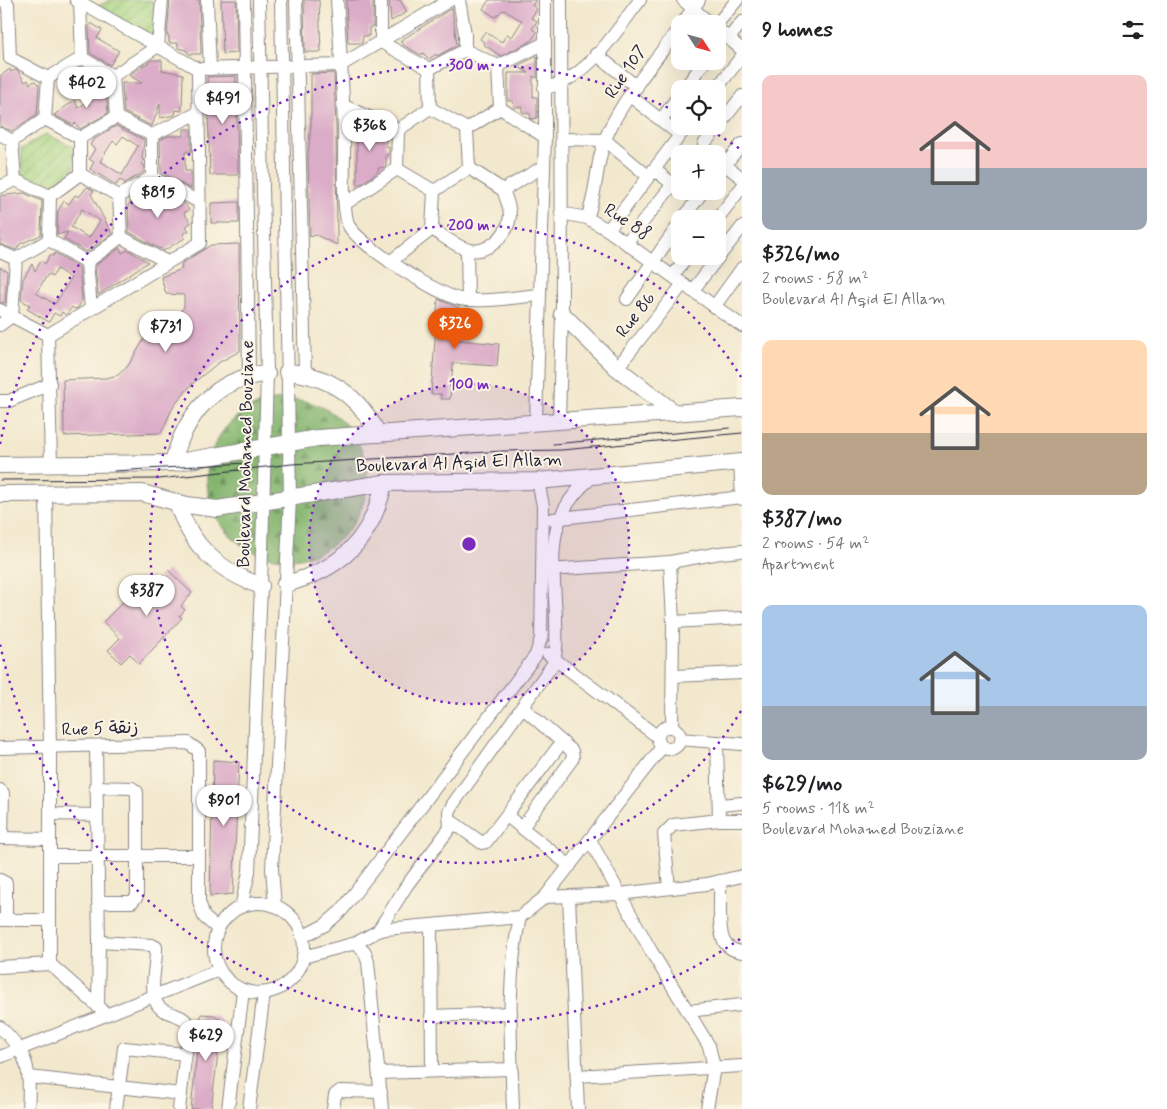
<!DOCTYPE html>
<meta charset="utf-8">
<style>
:root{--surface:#fff;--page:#f2f2f2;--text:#202124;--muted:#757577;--accent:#ea580c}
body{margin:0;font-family:Mynerve,"Playpen Sans Arabic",sans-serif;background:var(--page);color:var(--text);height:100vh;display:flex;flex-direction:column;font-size:19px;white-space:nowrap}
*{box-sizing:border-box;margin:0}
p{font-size:16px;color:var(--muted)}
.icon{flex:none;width:28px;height:28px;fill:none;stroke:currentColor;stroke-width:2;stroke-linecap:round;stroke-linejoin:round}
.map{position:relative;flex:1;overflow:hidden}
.sheet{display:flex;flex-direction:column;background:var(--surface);width:425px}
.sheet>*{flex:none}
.needle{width:32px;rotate:126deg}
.buttons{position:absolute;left:671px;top:15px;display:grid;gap:10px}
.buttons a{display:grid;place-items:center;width:55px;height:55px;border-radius:10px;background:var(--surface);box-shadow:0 5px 20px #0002;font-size:25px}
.price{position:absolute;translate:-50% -42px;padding:0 11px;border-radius:18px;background:#fff;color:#222;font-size:16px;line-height:32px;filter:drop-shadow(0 1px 2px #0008)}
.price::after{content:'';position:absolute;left:50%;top:30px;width:15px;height:11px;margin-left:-8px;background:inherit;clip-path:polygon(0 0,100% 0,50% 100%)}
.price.active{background:var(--accent);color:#fff}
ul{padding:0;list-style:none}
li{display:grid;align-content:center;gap:10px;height:265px;padding:0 20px}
li span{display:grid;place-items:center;height:155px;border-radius:10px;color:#555}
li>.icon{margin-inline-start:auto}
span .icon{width:90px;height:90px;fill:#fffc;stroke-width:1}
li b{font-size:21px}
h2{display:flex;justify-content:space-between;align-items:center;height:60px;padding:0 20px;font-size:21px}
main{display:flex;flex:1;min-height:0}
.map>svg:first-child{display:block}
</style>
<main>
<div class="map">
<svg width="742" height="1109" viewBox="0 0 742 1109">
<defs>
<pattern id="forest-firs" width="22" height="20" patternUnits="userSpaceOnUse" patternTransform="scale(1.25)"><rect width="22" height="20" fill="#84b56e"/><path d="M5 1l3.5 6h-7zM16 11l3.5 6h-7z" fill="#6c935c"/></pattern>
<pattern id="garden-furrows" width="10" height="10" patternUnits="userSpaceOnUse" patternTransform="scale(1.25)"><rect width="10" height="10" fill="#a6d380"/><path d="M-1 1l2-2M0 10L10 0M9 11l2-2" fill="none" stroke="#8fb570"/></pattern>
</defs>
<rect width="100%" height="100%" fill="#fcf5e5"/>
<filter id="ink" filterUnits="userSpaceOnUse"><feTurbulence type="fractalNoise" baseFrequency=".02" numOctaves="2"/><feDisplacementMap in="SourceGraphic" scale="10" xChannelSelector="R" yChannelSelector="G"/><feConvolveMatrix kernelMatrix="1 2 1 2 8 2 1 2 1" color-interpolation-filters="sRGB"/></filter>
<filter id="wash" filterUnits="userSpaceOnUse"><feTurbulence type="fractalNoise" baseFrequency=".0096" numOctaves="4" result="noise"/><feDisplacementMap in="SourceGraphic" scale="20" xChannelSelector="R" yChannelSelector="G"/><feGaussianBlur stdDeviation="1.12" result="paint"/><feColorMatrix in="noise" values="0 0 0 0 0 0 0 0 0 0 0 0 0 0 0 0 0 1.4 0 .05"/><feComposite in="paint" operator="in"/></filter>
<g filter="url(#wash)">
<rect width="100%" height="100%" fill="#f2e8cd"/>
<circle fill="url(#forest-firs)" stroke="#536c54" cx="287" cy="479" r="80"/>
<g fill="url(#garden-furrows)" stroke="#647a5e">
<polygon points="110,0 150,0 160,6 156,42 95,8"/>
<polygon points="46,134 74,147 73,175 49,192 23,178 21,149"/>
</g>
<g id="blocks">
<g fill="#dbacc8" fill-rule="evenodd">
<polygon points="170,0 199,0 201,54 189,54 186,50 178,48 178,43 169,43 169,36 167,36"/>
<polygon points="221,0 236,0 237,53 223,54"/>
<polygon points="304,0 319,0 321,52 305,52"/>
<polygon points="346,0 373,0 373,27 369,27 369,36 363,36 362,43 348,43"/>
<polygon points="389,0 400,0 407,12 391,21"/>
<polygon points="489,0 536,0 532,5 537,9 531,18 537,21 532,29 537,32 531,41 501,56 483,44 484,42 480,39 485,32 502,42 507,34 512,37 522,21 506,11 503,10 495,17 483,9"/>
<polygon points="452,8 457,45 437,56 436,54 429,59 423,53 421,55 403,45 400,41"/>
<polygon points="91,23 102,30 97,38 119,51 110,65 90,53 89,27"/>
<polygon points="537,56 537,78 533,76 533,97 537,97 537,118 531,119 530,114 522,112 522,107 514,107 513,101 508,101 508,73 529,73 517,66"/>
<polygon points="152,60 162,60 162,70 183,74 182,111 176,110 175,115 160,118 160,103 152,126 124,112 122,83 142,83 129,75"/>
<polygon points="10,69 11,72 15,70 18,71 25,82 28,80 30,84 35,81 39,85 37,114 12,131 0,126 0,76"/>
<polygon points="334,73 336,129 337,245 316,235 310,237 308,155 311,123 311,74"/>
<polygon points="236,76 238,175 210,175 207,77"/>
<polygon points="97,84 105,84 108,113 80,129 75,123 73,125 54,115 75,100 78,108 87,102 93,97 89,91"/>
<polygon points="357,121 376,129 376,136 386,136 386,147 389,147 389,155 386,155 386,167 378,168 378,172 361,184 357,184"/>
<path d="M116,126L144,140L142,159L144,160L141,164L144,165V172L125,183L120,180L116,185L90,169L94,162L89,159L95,149L90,145L93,140ZM123,136L138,146L122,175L100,161L113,141L117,144Z"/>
<polygon points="184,129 191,129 191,152 185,152 185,171 191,171 191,189 161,172 160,140 168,136 184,136"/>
<path d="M87,187L94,191L91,194L112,234L86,252L64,239L68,232L57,235L58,211L64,201L69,204L75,195L79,197ZM82,209L100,221L89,238L71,227Z"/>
<polygon points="151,187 161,203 161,191 185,204 189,210 184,213 191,223 186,226 189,231 183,234 185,238 163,251 161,248 160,249 129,232 128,205 134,201 132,198"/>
<polygon points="24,193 42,201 41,235 20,244 16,250 0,244 0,196"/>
<polygon points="239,202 239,223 211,223 211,203"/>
<polygon points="239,244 240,351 218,363 192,384 173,407 161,433 64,436 63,380 106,378 118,375 128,366 146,336 175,318 184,307 184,295 166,294 161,277 182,269 181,264 211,245"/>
<polygon points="120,248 122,253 128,250 148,262 98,295 95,266"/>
<path d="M55,253L79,267L82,300L78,308L75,309L72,307L66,315L62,312L60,316L54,313L49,322L27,309L30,305L21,300L23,279L32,264L35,271L41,261L45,264L50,255L53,256ZM57,269L71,278L55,304L53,303L36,293L48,274L52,277Z"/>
<polygon points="0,267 7,271 5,303 0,302"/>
<polygon points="438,299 461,309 457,340 499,344 497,366 453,363 450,399 441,399 441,394 431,394"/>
<polygon points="168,570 192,593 181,606 185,610 179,616 182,618 139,664 130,654 121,663 108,650 120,638 103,622 143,582 150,588"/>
<polygon points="213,760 239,762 233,894 210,896"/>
<polygon points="201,1014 215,1015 222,1021 211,1109 191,1109"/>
</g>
</g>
</g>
<g filter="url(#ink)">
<use href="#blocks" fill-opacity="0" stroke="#8a8584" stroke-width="1"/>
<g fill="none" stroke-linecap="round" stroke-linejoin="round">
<g stroke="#8a8584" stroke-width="14">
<g id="minor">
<polyline points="2,0 8,4 10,58"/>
<polyline points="76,0 198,69 341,65 450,0"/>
<polyline points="80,0 82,58"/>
<polyline points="207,0 210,69"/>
<polyline points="244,0 249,375"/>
<polyline points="296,0 305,374"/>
<path d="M337,0C340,43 343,86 344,129C345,155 341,201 348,224C355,243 440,296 460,299C485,303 514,297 540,295"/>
<polyline points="381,0 381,42 429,69 465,50"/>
<polyline points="459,0 465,34 465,50"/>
<polyline points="683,0 711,24"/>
<polyline points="682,24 699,0"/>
<polyline points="717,24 737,0"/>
<polyline points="718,29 742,50"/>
<polyline points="729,38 742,22"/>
<polyline points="545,43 498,66 500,108 545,137"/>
<polyline points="465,50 498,66"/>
<polyline points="596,54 637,87"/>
<polyline points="10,58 48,78"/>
<polyline points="82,58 113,76"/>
<polyline points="113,76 158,46 162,0"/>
<polyline points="113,76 116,117"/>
<polyline points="48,78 82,58"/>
<path d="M544,88C587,81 615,32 640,0"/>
<polyline points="684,89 705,61"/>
<polyline points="716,89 742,56"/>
<polyline points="630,96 680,135"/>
<polyline points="344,106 398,130"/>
<polyline points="430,108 467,129"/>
<polyline points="116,117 152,135"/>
<polyline points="45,119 48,78"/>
<polyline points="45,119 80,138"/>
<polyline points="661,120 680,94"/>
<polyline points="398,130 430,108 429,69"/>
<polyline points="0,134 12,141 45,119"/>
<polyline points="152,135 198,113"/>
<polyline points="152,135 152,177"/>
<polyline points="80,138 116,117"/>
<polyline points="80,138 80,174"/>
<polyline points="562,139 605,140 648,176"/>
<polyline points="12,141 15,180"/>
<polyline points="704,144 742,96"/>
<polyline points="669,150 680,158"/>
<polyline points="725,165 742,178"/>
<polyline points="397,169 434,191"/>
<polyline points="654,169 680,190"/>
<polyline points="718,173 742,144"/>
<polyline points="80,174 119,196"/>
<polyline points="152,177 199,202"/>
<polyline points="15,180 50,196"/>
<polyline points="0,187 15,180"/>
<polyline points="503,190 543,167"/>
<polyline points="434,191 469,168 467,129 500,108"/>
<polyline points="50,196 80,174"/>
<polyline points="119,196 152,177"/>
<polyline points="345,204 397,169 398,130"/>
<polyline points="561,213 587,218 608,230 742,326"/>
<path d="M587,218C598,191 595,162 607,135C621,101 658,57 680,27"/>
<polyline points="683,219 703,191"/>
<polyline points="717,219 742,187"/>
<path d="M432,229C443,236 454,245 466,249C486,256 508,236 510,216C510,207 506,198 503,190L469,168"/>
<polyline points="608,230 687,126"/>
<polyline points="121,237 167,262"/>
<polyline points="49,240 50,196"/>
<polyline points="49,240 87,262"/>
<polyline points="627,242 673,184"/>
<polyline points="467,250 468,300"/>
<polyline points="0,252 16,259"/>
<polyline points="16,259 49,240"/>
<polyline points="87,262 121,237 119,196"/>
<polyline points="87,262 91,309"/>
<polyline points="390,262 432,229 434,191"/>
<polyline points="673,276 688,256"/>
<polyline points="692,291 742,227"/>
<polyline points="627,299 680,223"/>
<polyline points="714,307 742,268"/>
<polyline points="0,310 48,335"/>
<polyline points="0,325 12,316 16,259"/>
<polyline points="48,335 200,243 198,69"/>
<polyline points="48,335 51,465"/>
<polyline points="617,368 683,284"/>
<polyline points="0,401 9,401 50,384"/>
<polyline points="559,420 562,314 561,0"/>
<polyline points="536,421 545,137 545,0"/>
<polyline points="740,462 742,499"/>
<polyline points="46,494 50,748 50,964"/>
<polyline points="553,519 742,497"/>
<polyline points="670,562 673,622 672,727"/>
<polyline points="548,570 670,562 720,553 742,551"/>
<polyline points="673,622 742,618"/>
<polyline points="548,654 658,737"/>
<polyline points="673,676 742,673"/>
<circle cx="669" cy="738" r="11"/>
<polyline points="679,739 742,744"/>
<polyline points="717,742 719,820"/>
<polyline points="96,746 99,942 98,1007"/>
<polyline points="0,748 188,743 199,751 199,901 204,917 218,929"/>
<polyline points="95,787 132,788 137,792 137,896 132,902 98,902"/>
<polyline points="0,790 3,793 2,838"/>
<polyline points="719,805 742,803"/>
<polyline points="50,814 96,815"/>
<polyline points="507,816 570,866"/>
<polyline points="451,821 482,843 486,842 562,742 522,707"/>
<polyline points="522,828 573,758 572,751 562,742"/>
<polyline points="0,838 50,839"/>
<polyline points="590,840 651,951 709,1046 714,1067 707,1109"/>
<polyline points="50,856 198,856"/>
<polyline points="0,880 6,883 6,920"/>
<path d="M720,881C721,896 717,932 725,943C729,949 736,951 742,952"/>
<polyline points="669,888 664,834 673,825 719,820 742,820"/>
<polyline points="569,896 578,1109"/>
<polyline points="545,897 662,747"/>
<circle cx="259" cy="948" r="45"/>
<polyline points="275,906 272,869 290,498 281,0"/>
<polyline points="241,907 249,872 261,586 267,374 259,0"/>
<polyline points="0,920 50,920"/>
<polyline points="431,926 432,1071"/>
<path d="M378,931L407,885L450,828L449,812L453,804L553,664C558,649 556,634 556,618C554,560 542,518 592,477"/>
<polyline points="302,937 325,925 342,910 536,655 541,638 543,506 538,481"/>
<path d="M99,942L152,945L156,947C157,964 149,986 156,1002C162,1017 183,1011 189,1026L179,1109"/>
<polyline points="356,943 365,953 368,962 382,1109"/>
<polyline points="303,957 356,943 378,931 386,929 520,917 545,897 619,894 707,884 742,876"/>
<polyline points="0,967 50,964 101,1009"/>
<polyline points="688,1011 742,1005"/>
<polyline points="431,1016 511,1013"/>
<path d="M0,1027C29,1054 31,1071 28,1109"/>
<polyline points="0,1057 219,970"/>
<polyline points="379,1073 512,1069"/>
<polyline points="577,1076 742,1066"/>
<polyline points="29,1077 181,1094"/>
<polyline points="116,1109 124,1048 186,1054"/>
<polyline points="228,1109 243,991"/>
<polyline points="249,1109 264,993"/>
<polyline points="333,1109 335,1095 340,1091 381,1092"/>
<path d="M513,1109C511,1046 506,979 520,917"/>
</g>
</g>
<g stroke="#8a8584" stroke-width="18">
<g id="major">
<polyline points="562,314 617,368 675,413"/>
<path d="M287,372C329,375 359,396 378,434"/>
<path d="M173,463C184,416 216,377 267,374"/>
<polyline points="0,465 173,463 318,438 742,408"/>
<polyline points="0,494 142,493 187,505 217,509 384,483 538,481 742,462"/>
<path d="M177,502C190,546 219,571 261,586"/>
<path d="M285,584C341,570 372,539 384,483"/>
</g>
</g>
<use href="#minor" stroke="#fff" stroke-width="12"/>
<use href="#major" stroke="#fff" stroke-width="16"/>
<g stroke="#22223b" stroke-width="1">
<polyline points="553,444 730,428"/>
<polyline points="114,471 246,463"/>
<polyline points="0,480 159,479 292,464 503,451 562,450 742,433"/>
</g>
</g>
</g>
<circle cx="469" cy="544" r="160" fill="#7b2cbf" fill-opacity=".12"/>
<g fill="none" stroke="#7b2cbf" stroke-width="2.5" stroke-dasharray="2.5 5">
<circle cx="469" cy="544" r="160"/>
<path d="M741 711A319 319 0 1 1 741 377"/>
<path d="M740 939A479 479 0 0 1 0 644M0 444A479 479 0 0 1 679 113M705 127A479 479 0 0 1 740 149"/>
</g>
<g text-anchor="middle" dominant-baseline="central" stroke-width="4" stroke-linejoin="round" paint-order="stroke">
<g font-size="18" fill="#22223b" stroke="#fcf5e5">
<text transform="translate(626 72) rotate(-56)">Rue 107</text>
<text transform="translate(627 222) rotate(33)">Rue 88</text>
<text transform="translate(636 315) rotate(-52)">Rue 86</text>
<text transform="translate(246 454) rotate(-89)">Boulevard Mohamed Bouziane</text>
<text transform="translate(459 463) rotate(-2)">Boulevard Al Aqid El Allam</text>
<text transform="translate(100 729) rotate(-2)">Rue 5 زنقة</text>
</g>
</g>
<circle cx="469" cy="544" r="8" fill="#7b2cbf" stroke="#fcf5e5" stroke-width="2.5"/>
<g font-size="15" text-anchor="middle" font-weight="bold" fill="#7b2cbf" stroke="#fcf5e5" stroke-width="4" stroke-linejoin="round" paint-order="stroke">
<text x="469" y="70">300 m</text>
<text x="469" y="230">200 m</text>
<text x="469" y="389">100 m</text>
</g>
</svg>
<div class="buttons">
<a><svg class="needle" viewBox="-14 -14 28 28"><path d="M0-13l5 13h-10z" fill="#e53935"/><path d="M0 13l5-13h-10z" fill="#757577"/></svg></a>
<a><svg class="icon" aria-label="locate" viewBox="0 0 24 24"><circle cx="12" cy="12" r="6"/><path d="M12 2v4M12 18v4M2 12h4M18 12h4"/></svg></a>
<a>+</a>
<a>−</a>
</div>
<b class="price" style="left:87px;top:109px">$402</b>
<b class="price" style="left:223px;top:125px">$491</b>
<b class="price" style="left:370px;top:152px">$368</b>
<b class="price" style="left:158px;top:219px">$815</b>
<b class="price active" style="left:455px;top:350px">$326</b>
<b class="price" style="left:166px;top:353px">$731</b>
<b class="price" style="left:147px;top:617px">$387</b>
<b class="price" style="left:224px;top:827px">$901</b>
<b class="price" style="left:206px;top:1062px">$629</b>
</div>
<section class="sheet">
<h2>9 homes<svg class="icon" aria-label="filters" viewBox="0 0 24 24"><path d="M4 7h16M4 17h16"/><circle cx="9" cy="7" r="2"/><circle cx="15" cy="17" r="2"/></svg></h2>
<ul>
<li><span style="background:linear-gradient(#f6c9c9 60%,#9aa5b1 0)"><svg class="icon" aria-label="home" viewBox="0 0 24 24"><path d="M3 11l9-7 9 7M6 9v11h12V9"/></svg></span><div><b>$326/mo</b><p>2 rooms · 58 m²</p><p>Boulevard Al Aqid El Allam</p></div></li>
<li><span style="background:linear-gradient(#ffd9b3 60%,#b9a48a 0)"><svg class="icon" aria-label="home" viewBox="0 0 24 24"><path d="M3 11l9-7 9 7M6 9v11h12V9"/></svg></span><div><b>$387/mo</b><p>2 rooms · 54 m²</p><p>Apartment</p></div></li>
<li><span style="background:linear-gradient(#a9c7e8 65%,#9aa5b1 0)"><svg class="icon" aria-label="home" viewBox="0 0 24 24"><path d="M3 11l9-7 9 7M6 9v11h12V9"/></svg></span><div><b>$629/mo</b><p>5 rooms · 118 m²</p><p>Boulevard Mohamed Bouziane</p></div></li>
</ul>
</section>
</main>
